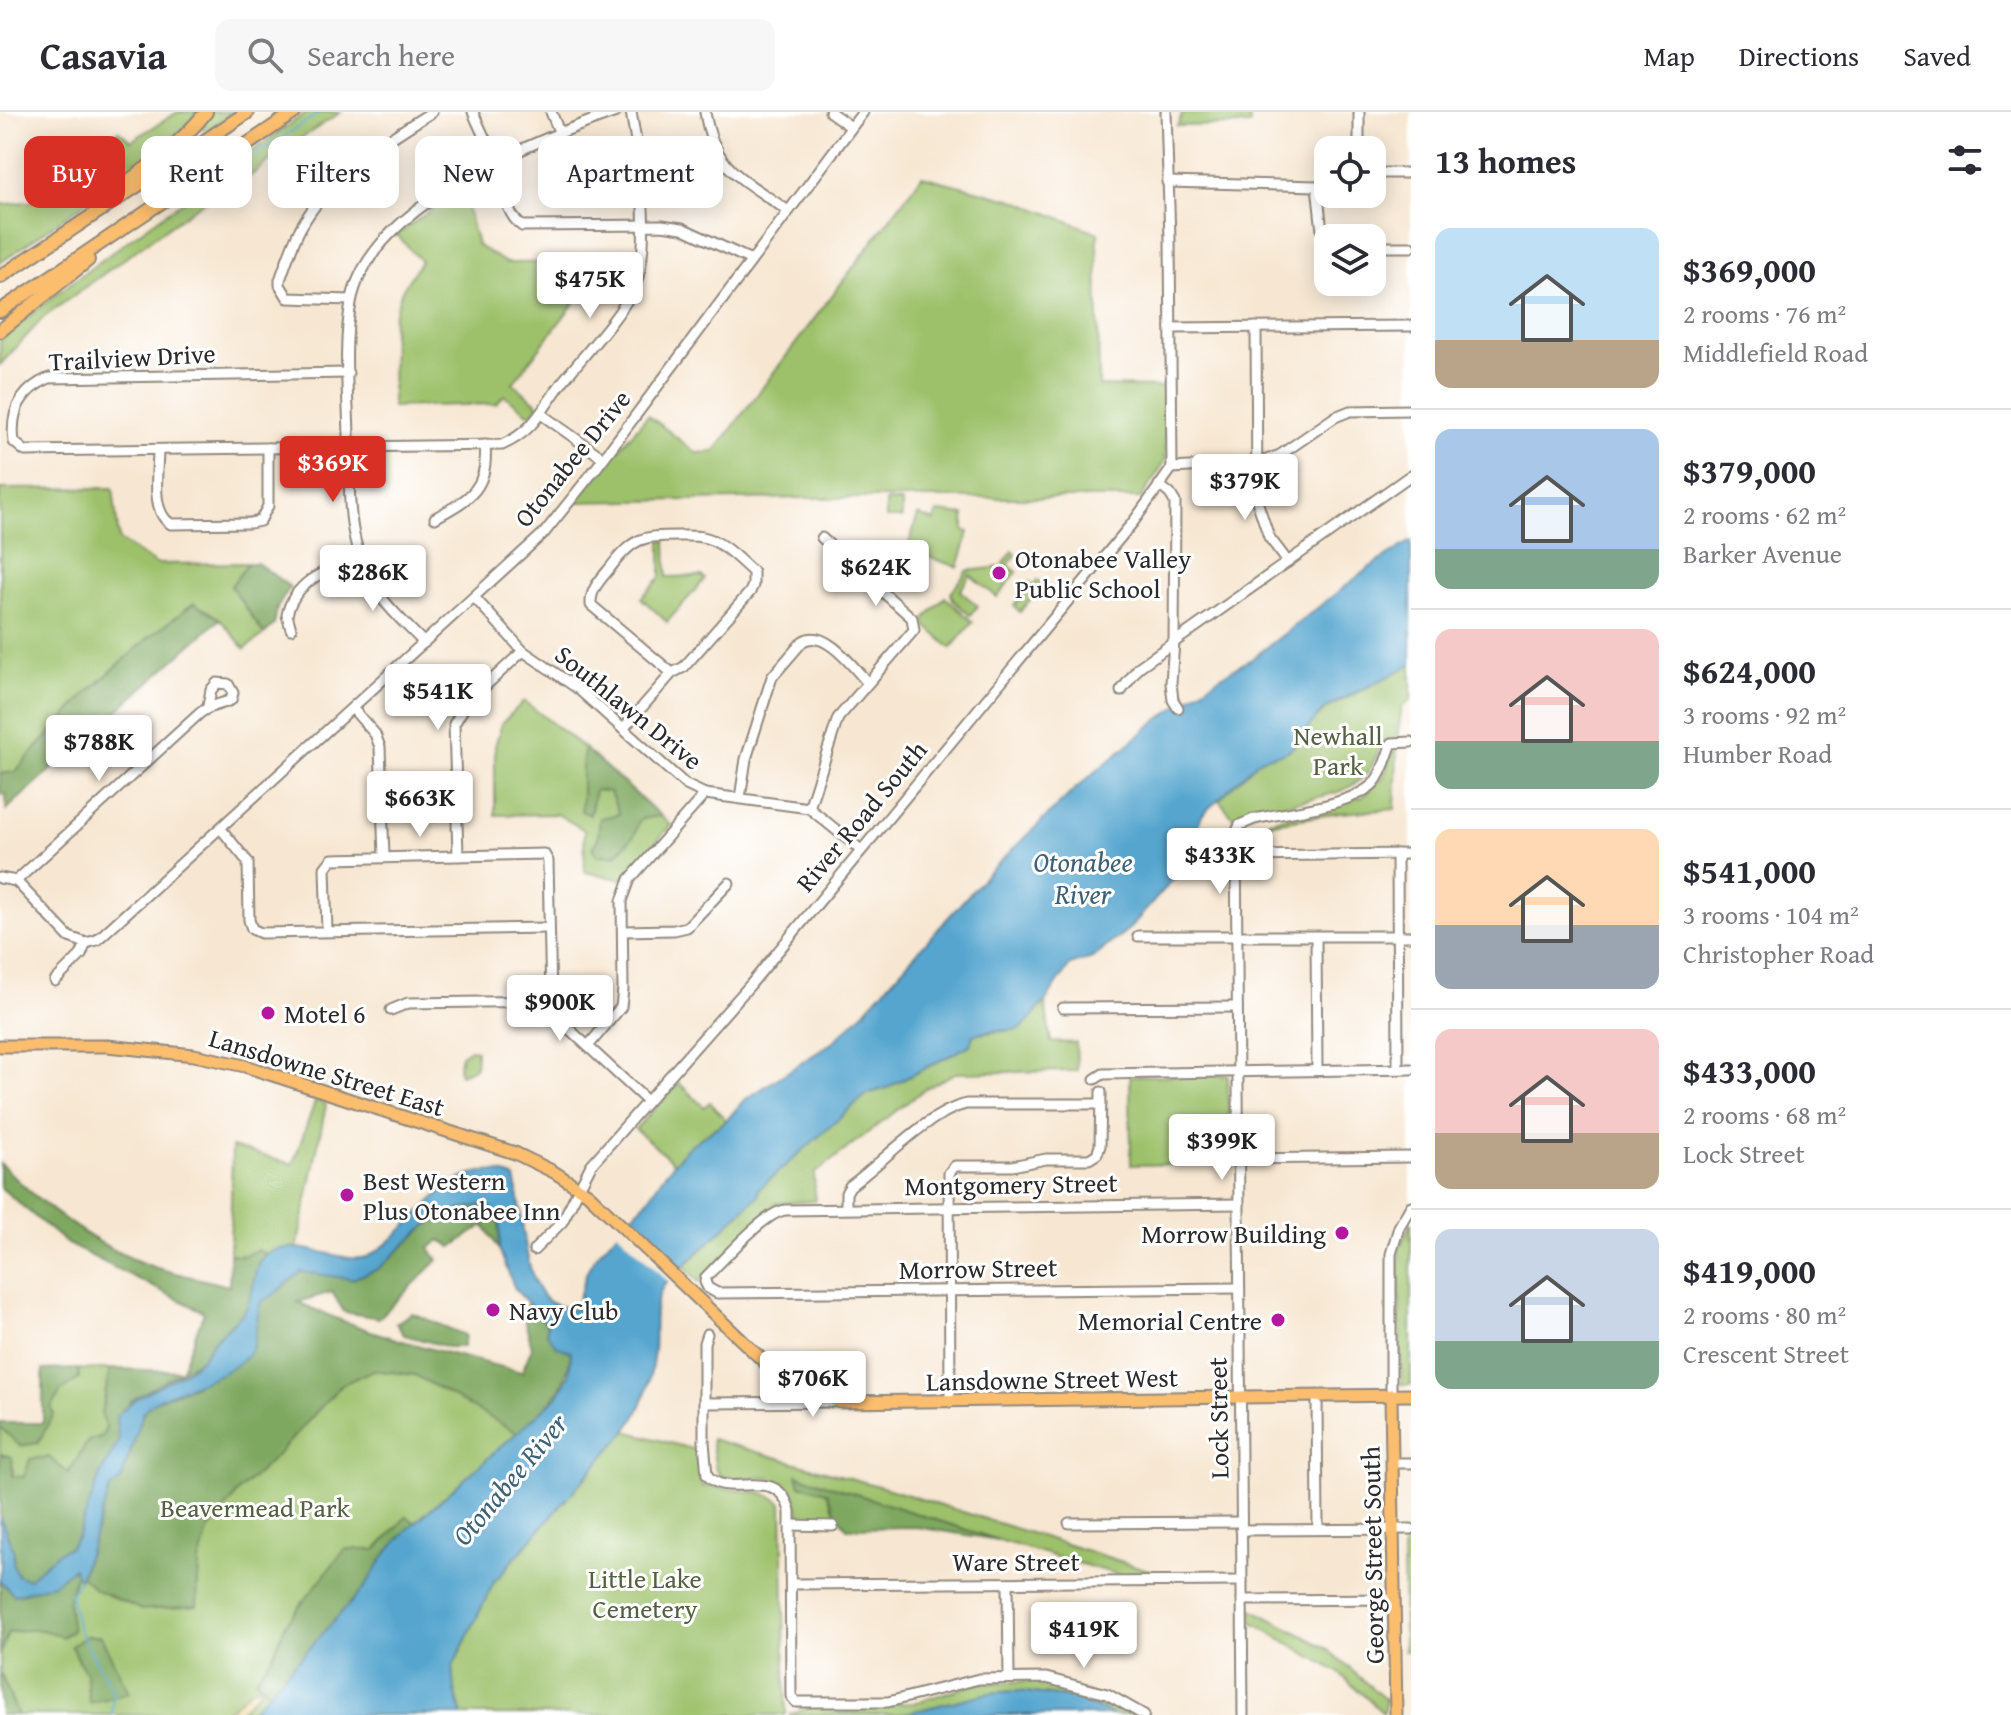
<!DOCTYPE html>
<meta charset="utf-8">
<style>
:root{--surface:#fff;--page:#f7f7f7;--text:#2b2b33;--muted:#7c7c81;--line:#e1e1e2;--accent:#d93025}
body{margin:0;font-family:"Gentium Book Plus",serif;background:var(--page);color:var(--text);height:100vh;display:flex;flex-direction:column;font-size:30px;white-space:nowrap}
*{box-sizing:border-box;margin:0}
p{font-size:26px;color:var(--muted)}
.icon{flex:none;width:44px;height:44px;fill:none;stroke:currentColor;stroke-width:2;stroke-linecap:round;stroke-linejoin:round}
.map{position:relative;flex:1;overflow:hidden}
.sheet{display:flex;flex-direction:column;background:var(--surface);width:600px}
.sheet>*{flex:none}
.guide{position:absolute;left:24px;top:24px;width:760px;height:72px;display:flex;gap:16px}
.fabs{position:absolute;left:1314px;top:24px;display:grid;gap:16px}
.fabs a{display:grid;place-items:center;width:72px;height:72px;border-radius:16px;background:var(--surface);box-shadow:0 4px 20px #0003;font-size:40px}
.price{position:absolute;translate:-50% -68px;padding:0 18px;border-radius:8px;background:#fff;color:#222;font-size:26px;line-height:52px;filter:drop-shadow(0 2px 4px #0008)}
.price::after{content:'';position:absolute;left:50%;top:48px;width:24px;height:18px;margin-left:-12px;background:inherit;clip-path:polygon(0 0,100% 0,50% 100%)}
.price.on{background:var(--accent);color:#fff}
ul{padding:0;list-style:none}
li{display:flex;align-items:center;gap:24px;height:200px;padding:0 24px}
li+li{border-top:2px solid var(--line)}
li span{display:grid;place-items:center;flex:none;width:224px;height:160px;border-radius:16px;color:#555}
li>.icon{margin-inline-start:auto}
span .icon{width:96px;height:96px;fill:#fffc;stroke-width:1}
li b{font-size:34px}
h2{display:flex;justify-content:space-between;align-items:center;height:96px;padding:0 24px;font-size:34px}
.pill{padding:0 28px;border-radius:16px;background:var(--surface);box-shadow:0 4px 20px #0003;font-size:28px;line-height:72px}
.pill.on{background:var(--accent);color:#fff}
header{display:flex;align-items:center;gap:48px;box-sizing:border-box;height:112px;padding:0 40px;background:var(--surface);border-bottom:2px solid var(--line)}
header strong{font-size:38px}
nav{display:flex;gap:44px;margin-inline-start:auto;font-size:28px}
.search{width:560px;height:72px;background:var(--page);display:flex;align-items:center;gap:20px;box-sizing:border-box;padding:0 28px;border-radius:16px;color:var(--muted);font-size:30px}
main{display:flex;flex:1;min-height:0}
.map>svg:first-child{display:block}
</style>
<header>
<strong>Casavia</strong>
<div class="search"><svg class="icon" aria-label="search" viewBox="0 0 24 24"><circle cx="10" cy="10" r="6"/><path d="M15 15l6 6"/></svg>Search here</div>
<nav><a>Map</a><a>Directions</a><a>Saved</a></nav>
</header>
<main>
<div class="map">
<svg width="1411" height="1603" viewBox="0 0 1411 1603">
<rect width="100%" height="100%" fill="#fff"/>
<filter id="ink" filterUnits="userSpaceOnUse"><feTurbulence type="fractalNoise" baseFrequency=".0125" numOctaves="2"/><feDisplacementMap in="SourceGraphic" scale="16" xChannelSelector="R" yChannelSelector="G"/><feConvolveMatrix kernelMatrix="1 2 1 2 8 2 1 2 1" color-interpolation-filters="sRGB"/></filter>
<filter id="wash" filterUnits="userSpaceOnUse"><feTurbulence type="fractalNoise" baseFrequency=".006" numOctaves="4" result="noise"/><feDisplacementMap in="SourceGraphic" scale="32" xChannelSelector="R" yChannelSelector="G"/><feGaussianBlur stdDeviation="1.8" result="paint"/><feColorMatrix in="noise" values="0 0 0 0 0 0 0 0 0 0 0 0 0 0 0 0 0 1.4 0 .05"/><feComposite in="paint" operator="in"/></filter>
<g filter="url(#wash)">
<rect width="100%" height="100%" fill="#f7e7d2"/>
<g fill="#9dc16b" stroke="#64764b" stroke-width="2">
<polygon points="178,0 198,0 172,29 0,151 0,93 43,88 47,44 78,29 85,32 119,19 131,29"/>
<polygon points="210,0 234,0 208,17 201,18"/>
<polygon points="307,0 341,0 279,41 248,66 197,94 44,205 0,253 0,229 56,182 137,122"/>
<polygon points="1183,0 1249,0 1250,13 1177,14"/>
<polygon points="922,64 1014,88 1099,121 1097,130 1099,274 1164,275 1166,348 1141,386 807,386 574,390 648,303 696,341 714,340"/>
<polygon points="462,75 477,133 506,151 596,150 594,165 513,271 539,293 531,303 504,283 496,292 392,295 393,206 402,178 421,149 397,123"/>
<polygon points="113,376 119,428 156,452 248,451 231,474 264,522 245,537 220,507 193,492 147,527 86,582 15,660 0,662 0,377"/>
<polygon points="886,389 902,390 902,406 886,406"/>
<polygon points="937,400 964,403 964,418 969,420 958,455 907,438 918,403 935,409"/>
<polygon points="661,428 666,428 667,465 702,464 705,467 667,510 641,486 661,465"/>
<polygon points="1013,439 1016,443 1008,453 1017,460 997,485 970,463 960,479 978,494 970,503 953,488 951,481 967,459 1001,455"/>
<polygon points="1037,468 1043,472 1020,500 1014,494 1027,477 1025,475 1029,470 1033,473"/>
<polygon points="945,485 973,510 951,536 926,514 925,507"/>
<path d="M1411,552V589L1402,594L1397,626L1382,629C1378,639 1375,650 1369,658C1346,695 1269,683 1237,710L1219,688L1260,647L1304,625L1311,611L1326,597Z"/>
<polygon points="524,589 585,637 671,713 623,768 585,760 584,718 557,702 495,703 495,634 502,611"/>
<polygon points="1393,639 1397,639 1395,697 1340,701 1246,715 1362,685 1383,666"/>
<path d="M1045,890L1051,930L1076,931L1077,959L955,961L926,976L814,1062L815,1089L776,1091L699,1170L684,1154L758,1084V1077L867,982L887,976L970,933L972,923C985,920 1016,920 1023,914C1031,908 1038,898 1045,890Z"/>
<polygon points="470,937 476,938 475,956 460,962 458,956 461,943"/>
<polygon points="1228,963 1229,1052 1131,1053 1130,964"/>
<polygon points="679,971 704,995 710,990 726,1008 689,1034 674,1051 635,1017"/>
<polygon points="316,987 326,993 297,1137 277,1138 266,1142 257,1138 243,1144 230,1142 232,1035 293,1052"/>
<polygon points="1411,1110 1411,1273 1401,1273 1399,1137"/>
<polygon points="256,1206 551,1291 407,1418 364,1476 248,1603 0,1603 0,1469 73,1456 79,1467"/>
<polygon points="110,1257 181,1259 119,1329 7,1417 0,1405 0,1311 43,1311 43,1258"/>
<polygon points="626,1319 696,1338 702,1374 764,1381 782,1391 786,1603 462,1603 455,1579 453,1554 494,1470"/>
<polygon points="711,1327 889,1377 1171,1465 1130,1466 998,1428 798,1364 800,1373 827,1380 837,1404 800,1407 795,1383 770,1366 723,1365 716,1358"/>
<polygon points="1403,1423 1411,1423 1411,1539 1404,1539"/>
<polygon points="1252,1497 1325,1535 1386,1588 1383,1601 1338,1560 1252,1510"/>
<path d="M1036,1569C1077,1575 1100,1584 1137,1603H1114L1073,1586L1017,1579L989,1581L898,1603H789L817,1593L913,1591L978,1571Z"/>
</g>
<g fill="#7ea75f" stroke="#546945" stroke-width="2">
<polygon points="248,451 257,451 290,475 277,496 274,513 264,522 231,474"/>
<polygon points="194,491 220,507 6,698 6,682 0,683 0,662 15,660 86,582 147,527"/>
<path d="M585,637L661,704L640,707L634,724L616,743L598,744L592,736L598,726L600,706L619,702L610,680L595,678L590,703L581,699C584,680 579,652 585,637Z"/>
<path d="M0,1051C43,1095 98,1137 157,1156C181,1163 205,1168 229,1174L230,1142L243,1144L257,1138L266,1142L258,1151L253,1180L246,1198L214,1228L201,1247L130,1289L119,1329L100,1363L77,1426L70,1435L59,1440L29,1467L18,1465L13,1453L14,1439L0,1405V1342L12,1345L13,1364L24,1365L30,1347L49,1345L68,1361L88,1329L102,1324L106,1316L101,1302L110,1257L181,1259L204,1200L67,1132L0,1075Z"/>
<path d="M484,1093C503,1103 500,1118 499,1137L484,1113L452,1135L440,1128L430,1136L438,1148L379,1206L344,1200L332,1180L298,1190C369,1224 446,1241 522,1260L532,1235L522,1199L528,1191L571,1240C566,1282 547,1295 517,1321L415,1263L373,1258L341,1273L277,1343L239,1379L208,1419L199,1450L197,1494L142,1498L96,1478L81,1464L110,1377L121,1368L144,1299L150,1291L196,1273L253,1236L256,1206L261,1189L271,1185L301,1159L352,1167L378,1157L427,1113L462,1097Z"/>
<polygon points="412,1201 465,1223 463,1235 448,1235 404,1223 396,1211"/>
<polygon points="79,1257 79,1267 61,1279 51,1296 54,1302 38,1331 20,1334 0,1315 0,1311 43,1311 43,1258"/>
<polygon points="797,1363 998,1428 916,1415 847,1416 837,1404 827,1380 800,1373"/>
<polygon points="407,1404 415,1411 385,1443 364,1476 269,1581 255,1567 272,1545 285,1513 345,1437 376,1438"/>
<path d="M73,1456L76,1461L68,1489L72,1519L61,1525C43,1515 28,1517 8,1521L0,1542V1469L14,1483C37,1480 55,1470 73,1456Z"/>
<polygon points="86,1524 101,1524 129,1581 89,1591 86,1562 71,1534"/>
<polygon points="0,1560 18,1603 0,1603"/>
</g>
<path fill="#eeda9e" stroke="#8c8264" stroke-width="2" d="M259,1574L261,1577L240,1599L243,1603H220C236,1597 244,1577 259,1574Z"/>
<g fill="#54a5cf" stroke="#40687d" stroke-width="2">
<path d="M1411,429V552C1384,569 1353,579 1327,596C1310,607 1305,627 1289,638C1282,644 1269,643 1260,647L1202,703L1178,762L1130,816L1092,846L1070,853L1045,890L1022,916L1015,918L989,919L973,923L970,933L887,976L867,982L759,1077L758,1084L665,1172C650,1194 656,1214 654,1238C651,1267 644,1297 626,1319L494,1470L453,1554L455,1579L462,1603H248L364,1476L385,1443L407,1418L557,1285L569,1263L571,1240L556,1234L547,1221V1212L515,1177L499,1137L500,1108L493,1097L484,1093L462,1097L427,1113L378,1157L352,1167L301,1160L271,1185L261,1189C257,1200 256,1230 251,1238C232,1270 162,1275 144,1299L121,1368L110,1377L79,1468L73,1456L54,1472L14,1483L0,1469C2,1450 0,1427 0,1405L14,1439L13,1453L18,1464L29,1467L59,1440L70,1435L77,1426L100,1363L119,1329L116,1305C141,1276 177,1270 201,1247C208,1239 212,1230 220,1223C228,1215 240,1207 246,1197C257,1180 250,1153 267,1142C297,1123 347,1155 369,1144C414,1120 455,1035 515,1066C523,1095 523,1176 551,1191C558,1194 568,1196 575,1198L587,1159L595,1145L648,1087L663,1064L689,1034L726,1009L743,989L833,930L863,901L987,762L1075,677L1156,609L1221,564L1253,546L1370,455Z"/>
<polygon points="1017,1579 1073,1586 1114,1603 898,1603 989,1581"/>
</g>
<polygon fill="#f7e7d2" points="627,1104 683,1160 671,1172 615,1118"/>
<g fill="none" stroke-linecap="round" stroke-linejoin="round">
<g stroke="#54a5cf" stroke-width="2">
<polyline points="255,43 321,0"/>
<polyline points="79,1468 70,1482 78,1517 113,1579 112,1603"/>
</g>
</g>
</g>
<g filter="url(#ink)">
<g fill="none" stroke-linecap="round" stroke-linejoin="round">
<g stroke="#91897e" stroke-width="13">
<g id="minor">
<path d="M473,0C480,17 489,34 496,52C503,72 504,101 522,114L662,113L682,116L751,148"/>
<polyline points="551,0 560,22"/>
<path d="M705,0C714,59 744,67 788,99"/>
<polyline points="830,0 851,15"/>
<polyline points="1166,0 1170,127 1172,356"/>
<polyline points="1359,38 1359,0"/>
<polyline points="1372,61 1411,61"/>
<polyline points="1167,70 1317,74 1328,72"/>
<polyline points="1317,74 1323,128 1328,130"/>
<polyline points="1372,135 1411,135"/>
<path d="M351,188L288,186L280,173V168C286,151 292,132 301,115C331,62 382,31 432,0"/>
<polyline points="1256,215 1257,389 1269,425 1288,450"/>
<polyline points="1171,216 1411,214"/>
<path d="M348,261L49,266C21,278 10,299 14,330L25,339L502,333C535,319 543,295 564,268C584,243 621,203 634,176C653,136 639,43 631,0"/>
<polyline points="541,302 603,346"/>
<path d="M158,338C158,359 150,400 171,412L250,411L260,409L268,394V336"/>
<polyline points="1172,356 1258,351 1280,343 1335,305 1350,299 1411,298"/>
<polyline points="1159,373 1170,382 1175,390 1174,530 1171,571 1173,588 1178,596"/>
<path d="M435,406C469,387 489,377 485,333"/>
<polyline points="474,485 523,539 577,576 686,673 705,682 809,696 861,738"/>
<path d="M291,517L287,503C294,468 330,457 358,445"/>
<path d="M424,531C410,516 394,502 382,486C344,435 350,385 349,324C348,281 343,234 351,191C368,94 533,29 616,0"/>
<polyline points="1121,579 1139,555 1411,363"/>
<polyline points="352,596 375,622 380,635 384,744"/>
<path d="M623,617L672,561L684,555L750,480L753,473V460C741,450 728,435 714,429C703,423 691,424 678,424C641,424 633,426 610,456C600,468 590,478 591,493L672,561"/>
<path d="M740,686L746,647L772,565L803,529C825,516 853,555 867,570"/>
<polyline points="809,696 838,606 914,518 912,506 822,426"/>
<polyline points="221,717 248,750 249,808 252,817 261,821 548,816"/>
<polyline points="1397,742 1398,957"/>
<polyline points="458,743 454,612 467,591 523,539"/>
<polyline points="1236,744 1411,742"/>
<polyline points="0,766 16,769"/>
<polyline points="16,769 69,825 86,831 97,828 545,420 597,355 863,0"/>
<path d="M16,769L200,601C210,593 220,593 231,588L233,581L228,572L217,571L211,578L208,594"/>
<polyline points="327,819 325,756 332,747 544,742 548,749 551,889 554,903 647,989"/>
<polyline points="623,819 674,818 687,815 729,771"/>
<polyline points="1138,824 1411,824"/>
<polyline points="1316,825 1317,957"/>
<polyline points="55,869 81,843 86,831"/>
<polyline points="1063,896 1237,895"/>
<polyline points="391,898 408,891 551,889"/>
<polyline points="588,934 621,895 623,877 622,789 630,767 705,682"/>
<polyline points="1095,967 1103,962 1411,957"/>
<polyline points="1238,1047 1411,1045"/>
<path d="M1239,1092L785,1098C764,1101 723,1148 706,1165L705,1170L708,1176L717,1181L1239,1176"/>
<path d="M846,1095V1081L850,1074C885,1049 925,1002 966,992H1101"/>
<polyline points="534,1138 562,1110 591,1053 751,872 1134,409 1172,356"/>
<path d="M707,1222L704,1231V1330L707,1363C728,1390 777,1350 790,1399L791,1584L796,1590H888L979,1567L1046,1566L1107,1582L1144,1603"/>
<polyline points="1391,1283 1391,1142 1399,1115 1411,1094"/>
<polyline points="1317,1286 1318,1417"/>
<polyline points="950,1290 949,1061 955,1054 1012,1054 1046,1047 1089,1047 1097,1042 1100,1034 1101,980"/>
<polyline points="705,1291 833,1290"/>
<polyline points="1393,1351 1411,1351"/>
<polyline points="1069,1411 1241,1410"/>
<polyline points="790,1413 833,1414"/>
<polyline points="1241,1418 1411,1417"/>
<polyline points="791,1472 1242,1469"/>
<polyline points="1008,1472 1009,1566"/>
<polyline points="1242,1488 1395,1487"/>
<path d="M1243,1603L1236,721L1240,713L1254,707C1286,700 1352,694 1374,671C1383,661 1387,643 1392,631L1411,630"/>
</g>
</g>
<g stroke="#91897e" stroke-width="15">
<g id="major">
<polyline points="0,934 107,934 194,943 245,954 515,1041 554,1060 588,1082 773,1258 797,1274 840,1290 1411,1283"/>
<polyline points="1391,1283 1396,1603"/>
</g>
</g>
<g stroke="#91897e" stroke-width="16">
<g id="highway">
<path d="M115,79C148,55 181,32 206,0"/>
<polyline points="0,165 248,0"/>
<polyline points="0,199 295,0"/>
<polyline points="0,219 88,148"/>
</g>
</g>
<use href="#minor" stroke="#fff" stroke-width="9"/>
<use href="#major" stroke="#fbbd6e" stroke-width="11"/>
<use href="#highway" stroke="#fbbd6e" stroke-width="12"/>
</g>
</g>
<g fill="#b5179e" stroke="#fff" stroke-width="3">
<circle cx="999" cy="461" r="8"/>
<circle cx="268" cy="901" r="8"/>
<circle cx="347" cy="1083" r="8"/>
<circle cx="1342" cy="1121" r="8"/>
<circle cx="493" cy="1198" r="8"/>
<circle cx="1278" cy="1208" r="8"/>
</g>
<g text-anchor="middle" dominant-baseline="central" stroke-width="6" stroke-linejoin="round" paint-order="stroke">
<g font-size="26" fill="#2b2b2b" stroke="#fff">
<text transform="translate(132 245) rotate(-3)">Trailview Drive</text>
<text transform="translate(572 346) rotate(-51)">Otonabee Drive</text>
<text transform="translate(629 595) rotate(39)">Southlawn Drive</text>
<text transform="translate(861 704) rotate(-50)">River Road South</text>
<text transform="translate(327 960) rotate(17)">Lansdowne Street East</text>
<text transform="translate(1011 1072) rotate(-1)">Montgomery Street</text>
<text transform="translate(978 1156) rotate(-1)">Morrow Street</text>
<text transform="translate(1052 1267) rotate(-1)">Lansdowne Street West</text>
<text transform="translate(1218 1306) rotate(-91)">Lock Street</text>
<text transform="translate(1372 1443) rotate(-91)">George Street South</text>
<text x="1016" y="1449">Ware Street</text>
</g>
<g font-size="26" fill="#2b2b2b" stroke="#fff" text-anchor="start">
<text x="1015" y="446">Otonabee Valley<tspan x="1015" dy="30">Public School</tspan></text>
<text x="284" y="901">Motel 6</text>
<text x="363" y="1068">Best Western<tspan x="363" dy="30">Plus Otonabee Inn</tspan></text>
<text x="1326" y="1121" text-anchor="end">Morrow Building</text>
<text x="509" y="1198">Navy Club</text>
<text x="1262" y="1208" text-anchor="end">Memorial Centre</text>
</g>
<g font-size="26" fill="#536041" stroke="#fff">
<text x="1338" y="623">Newhall<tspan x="1338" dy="30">Park</tspan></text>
<text x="255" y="1395">Beavermead Park</text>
<text x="645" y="1466">Little Lake<tspan x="645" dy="30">Cemetery</tspan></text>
</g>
<g font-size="28" font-style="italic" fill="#3d6275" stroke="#fff">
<text x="1083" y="749">Otonabee<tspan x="1083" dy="32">River</tspan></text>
<text transform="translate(509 1367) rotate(-50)">Otonabee River</text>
</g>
</g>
</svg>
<div class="fabs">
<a><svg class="icon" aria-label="locate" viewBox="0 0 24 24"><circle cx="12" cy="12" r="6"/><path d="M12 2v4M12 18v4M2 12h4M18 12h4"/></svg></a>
<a><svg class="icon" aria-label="layers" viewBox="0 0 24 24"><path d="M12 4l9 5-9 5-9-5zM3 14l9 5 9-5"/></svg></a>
</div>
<b class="price" style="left:590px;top:208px">$475K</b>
<b class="price on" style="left:333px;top:392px">$369K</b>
<b class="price" style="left:1245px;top:410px">$379K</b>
<b class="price" style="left:876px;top:496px">$624K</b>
<b class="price" style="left:373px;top:501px">$286K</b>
<b class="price" style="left:438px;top:620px">$541K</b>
<b class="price" style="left:99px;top:671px">$788K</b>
<b class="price" style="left:420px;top:727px">$663K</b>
<b class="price" style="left:1220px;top:784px">$433K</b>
<b class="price" style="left:560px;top:931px">$900K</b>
<b class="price" style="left:1222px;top:1070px">$399K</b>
<b class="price" style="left:813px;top:1307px">$706K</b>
<b class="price" style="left:1084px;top:1558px">$419K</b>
<div class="guide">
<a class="pill on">Buy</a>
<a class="pill">Rent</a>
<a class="pill">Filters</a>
<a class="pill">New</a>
<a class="pill">Apartment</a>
</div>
</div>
<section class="sheet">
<h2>13 homes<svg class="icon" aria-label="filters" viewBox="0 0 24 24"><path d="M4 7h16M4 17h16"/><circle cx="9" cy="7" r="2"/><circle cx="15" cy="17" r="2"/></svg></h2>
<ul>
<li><span style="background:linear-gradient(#bfe0f5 70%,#b9a48a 0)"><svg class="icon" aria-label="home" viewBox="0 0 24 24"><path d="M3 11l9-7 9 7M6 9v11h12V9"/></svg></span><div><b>$369,000</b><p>2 rooms · 76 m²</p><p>Middlefield Road</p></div></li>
<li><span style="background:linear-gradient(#a9c7e8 75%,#7fa58c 0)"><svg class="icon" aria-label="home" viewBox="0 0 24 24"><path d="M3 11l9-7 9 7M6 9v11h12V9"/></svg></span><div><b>$379,000</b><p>2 rooms · 62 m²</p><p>Barker Avenue</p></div></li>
<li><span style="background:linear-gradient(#f6c9c9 70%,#7fa58c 0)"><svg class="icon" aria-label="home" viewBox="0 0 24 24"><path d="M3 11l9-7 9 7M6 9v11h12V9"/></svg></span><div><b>$624,000</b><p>3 rooms · 92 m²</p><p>Humber Road</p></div></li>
<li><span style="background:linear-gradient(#ffd9b3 60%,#9aa5b1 0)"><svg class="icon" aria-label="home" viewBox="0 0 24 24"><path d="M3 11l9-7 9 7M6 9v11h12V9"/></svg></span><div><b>$541,000</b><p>3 rooms · 104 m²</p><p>Christopher Road</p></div></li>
<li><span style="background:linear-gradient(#f6c9c9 65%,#b9a48a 0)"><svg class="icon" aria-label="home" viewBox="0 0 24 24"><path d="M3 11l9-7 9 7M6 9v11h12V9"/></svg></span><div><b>$433,000</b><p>2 rooms · 68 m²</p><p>Lock Street</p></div></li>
<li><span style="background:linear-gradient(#c9d6e8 70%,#7fa58c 0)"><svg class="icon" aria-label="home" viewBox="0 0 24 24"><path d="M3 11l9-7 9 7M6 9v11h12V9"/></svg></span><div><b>$419,000</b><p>2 rooms · 80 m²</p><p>Crescent Street</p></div></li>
</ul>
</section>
</main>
